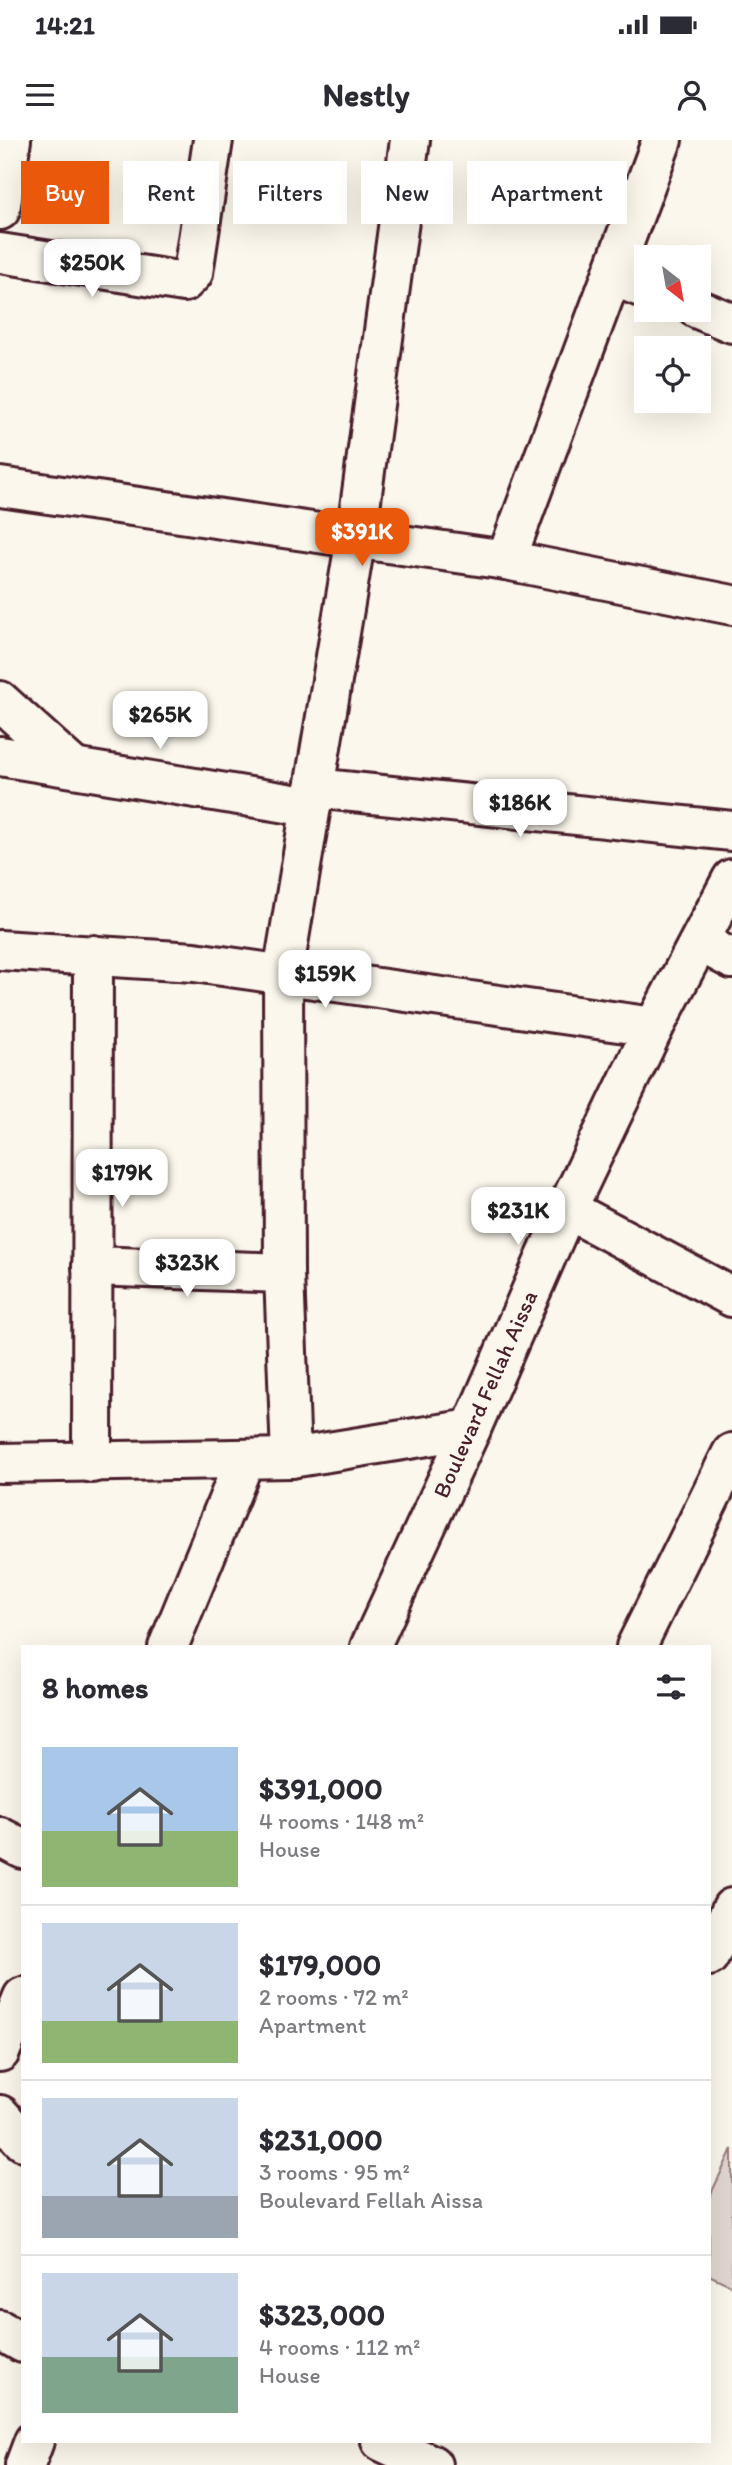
<!DOCTYPE html>
<meta charset="utf-8">
<style>
:root{--surface:#fff;--page:#f2f2f3;--text:#2b2b33;--muted:#7c7c81;--line:#e1e1e2;--accent:#ea580c}
body{margin:0;font-family:Itim,sans-serif;background:var(--page);color:var(--text);height:100vh;display:flex;flex-direction:column;font-size:26px;white-space:nowrap}
*{box-sizing:border-box;margin:0}
p{font-size:23px;color:var(--muted)}
.icon{flex:none;width:38px;height:38px;fill:none;stroke:currentColor;stroke-width:2;stroke-linecap:round;stroke-linejoin:round}
.map{position:relative;flex:1;overflow:hidden}
.drawer{position:absolute;left:21px;top:1505px;width:690px;height:798px;display:flex;flex-direction:column;background:var(--surface);border-radius:0px;box-shadow:0 7px 28px #0002}
.drawer>*{flex:none}
.guide{position:absolute;left:21px;top:21px;width:691px;height:63px;display:flex;gap:14px}
.needle{width:46px;rotate:149deg}
.buttons{position:absolute;left:634px;top:105px;display:grid;gap:14px}
.buttons a{display:grid;place-items:center;width:77px;height:77px;border-radius:0px;background:var(--surface);box-shadow:0 7px 28px #0002;font-size:35px}
.price{position:absolute;translate:-50% -60px;padding:0 16px;border-radius:14px;background:#fff;color:#222;font-size:23px;line-height:46px;filter:drop-shadow(0 2px 4px #0008)}
.price::after{content:'';position:absolute;left:50%;top:42px;width:21px;height:16px;margin-left:-10px;background:inherit;clip-path:polygon(0 0,100% 0,50% 100%)}
.price.active{background:var(--accent);color:#fff}
ul{padding:0;list-style:none}
li{display:flex;align-items:center;gap:21px;height:175px;padding:0 21px}
li+li{border-top:2px solid var(--line)}
li span{display:grid;place-items:center;flex:none;width:196px;height:140px;border-radius:0px;color:#555}
li>.icon{margin-inline-start:auto}
span .icon{width:84px;height:84px;fill:#fffc;stroke-width:1}
li b{font-size:30px}
h2{display:flex;justify-content:space-between;align-items:center;height:84px;padding:0 21px;font-size:30px}
.tag{padding:0 24px;border-radius:0px;background:var(--surface);box-shadow:0 7px 28px #0002;font-size:24px;line-height:63px}
.tag.active{background:var(--accent);color:#fff}
.status{display:flex;justify-content:space-between;align-items:center;height:49px;padding:0 35px;background:var(--surface);direction:ltr}
.status svg{height:19px;fill:currentColor}
header{display:flex;justify-content:space-between;align-items:center;height:91px;padding:0 21px;background:var(--surface);font-size:32px;font-weight:700}
.map>svg:first-child{display:block}
</style>
<div class="status"><b>14:21</b><svg viewBox="0 0 49 12"><path d="M0 12V9h3v3zM5 12V6h3v6zM10 12V3h3v9zM15 12V0h3v12zM26 1h20v11H26zM47 4h2v5h-2z"/></svg></div>
<header><svg class="icon" aria-label="menu" viewBox="0 0 24 24"><path d="M4 6h16M4 12h16M4 18h16"/></svg>Nestly<svg class="icon" aria-label="person" viewBox="0 0 24 24"><circle cx="12" cy="8" r="4"/><path d="M4 21q1-7 8-7t8 7"/></svg></header>
<div class="map">
<svg width="732" height="2325" viewBox="0 0 732 2325">
<rect width="100%" height="100%" fill="#fbf7ec"/>
<filter id="ink" filterUnits="userSpaceOnUse"><feTurbulence type="fractalNoise" baseFrequency=".0143" numOctaves="2"/><feDisplacementMap in="SourceGraphic" scale="14" xChannelSelector="R" yChannelSelector="G"/><feConvolveMatrix kernelMatrix="1 2 1 2 8 2 1 2 1" color-interpolation-filters="sRGB"/></filter>
<g filter="url(#ink)">
<polygon fill="#e2d7d0" stroke="#967b7e" stroke-width="2" points="732,2009 732,2146 709,2135 709,2058"/>
<g fill="none" stroke-linecap="round" stroke-linejoin="round">
<g stroke="#4a1f2b" stroke-width="44">
<g id="minor">
<polyline points="0,70 11,0"/>
<polyline points="0,113 184,142 193,133 213,0"/>
<polyline points="613,136 646,149"/>
<polyline points="698,169 732,183"/>
<polyline points="506,420 662,0"/>
<polyline points="0,561 72,626"/>
<polyline points="0,616 311,667"/>
<polyline points="314,648 732,691"/>
<polyline points="700,802 732,819"/>
<polyline points="0,810 194,822 654,887"/>
<polyline points="567,1069 732,1157"/>
<polyline points="92,1126 284,1133"/>
<polyline points="291,1318 284,1133 283,834 356,397 410,0"/>
<polyline points="0,1323 291,1318 471,1289"/>
<polyline points="92,1323 93,815"/>
<polyline points="168,1507 245,1319"/>
<polyline points="636,1507 732,1313"/>
<polyline points="0,1697 23,1709"/>
<polyline points="709,1816 732,1768"/>
<polyline points="0,1912 23,1857"/>
<polyline points="0,1975 23,2001"/>
<polyline points="0,2190 23,2203"/>
</g>
</g>
<g stroke="#4a1f2b" stroke-width="44">
<g id="tertiary">
<polyline points="0,347 506,420 732,465"/>
<polyline points="370,1507 471,1289 567,1069 654,887 732,739"/>
<polyline points="381,2301 432,2325"/>
<polyline points="25,2325 34,2301"/>
</g>
</g>
<use href="#minor" stroke="#fbf7ec" stroke-width="38"/>
<use href="#tertiary" stroke="#fbf7ec" stroke-width="38"/>
</g>
</g>
<g text-anchor="middle" dominant-baseline="central" stroke-width="5" stroke-linejoin="round" paint-order="stroke">
<g font-size="23" fill="#4a1f2b" stroke="#fbf7ec">
<text transform="translate(485 1254) rotate(-66)">Boulevard Fellah Aissa</text>
</g>
</g>
</svg>
<div class="buttons">
<a><svg class="needle" viewBox="-14 -14 28 28"><path d="M0-13l5 13h-10z" fill="#e53935"/><path d="M0 13l5-13h-10z" fill="#7c7c81"/></svg></a>
<a><svg class="icon" aria-label="locate" viewBox="0 0 24 24"><circle cx="12" cy="12" r="6"/><path d="M12 2v4M12 18v4M2 12h4M18 12h4"/></svg></a>
</div>
<b class="price" style="left:92px;top:159px">$250K</b>
<b class="price active" style="left:362px;top:428px">$391K</b>
<b class="price" style="left:160px;top:611px">$265K</b>
<b class="price" style="left:520px;top:699px">$186K</b>
<b class="price" style="left:325px;top:870px">$159K</b>
<b class="price" style="left:122px;top:1069px">$179K</b>
<b class="price" style="left:518px;top:1107px">$231K</b>
<b class="price" style="left:187px;top:1159px">$323K</b>
<div class="guide">
<a class="tag active">Buy</a>
<a class="tag">Rent</a>
<a class="tag">Filters</a>
<a class="tag">New</a>
<a class="tag">Apartment</a>
</div>
<section class="drawer">
<h2>8 homes<svg class="icon" aria-label="filters" viewBox="0 0 24 24"><path d="M4 7h16M4 17h16"/><circle cx="9" cy="7" r="2"/><circle cx="15" cy="17" r="2"/></svg></h2>
<ul>
<li><span style="background:linear-gradient(#a9c7e8 60%,#8fb573 0)"><svg class="icon" aria-label="home" viewBox="0 0 24 24"><path d="M3 11l9-7 9 7M6 9v11h12V9"/></svg></span><div><b>$391,000</b><p>4 rooms · 148 m²</p><p>House</p></div></li>
<li><span style="background:linear-gradient(#c9d6e8 70%,#8fb573 0)"><svg class="icon" aria-label="home" viewBox="0 0 24 24"><path d="M3 11l9-7 9 7M6 9v11h12V9"/></svg></span><div><b>$179,000</b><p>2 rooms · 72 m²</p><p>Apartment</p></div></li>
<li><span style="background:linear-gradient(#c9d6e8 70%,#9aa5b1 0)"><svg class="icon" aria-label="home" viewBox="0 0 24 24"><path d="M3 11l9-7 9 7M6 9v11h12V9"/></svg></span><div><b>$231,000</b><p>3 rooms · 95 m²</p><p>Boulevard Fellah Aissa</p></div></li>
<li><span style="background:linear-gradient(#c9d6e8 60%,#7fa58c 0)"><svg class="icon" aria-label="home" viewBox="0 0 24 24"><path d="M3 11l9-7 9 7M6 9v11h12V9"/></svg></span><div><b>$323,000</b><p>4 rooms · 112 m²</p><p>House</p></div></li>
</ul>
</section>
</div>
